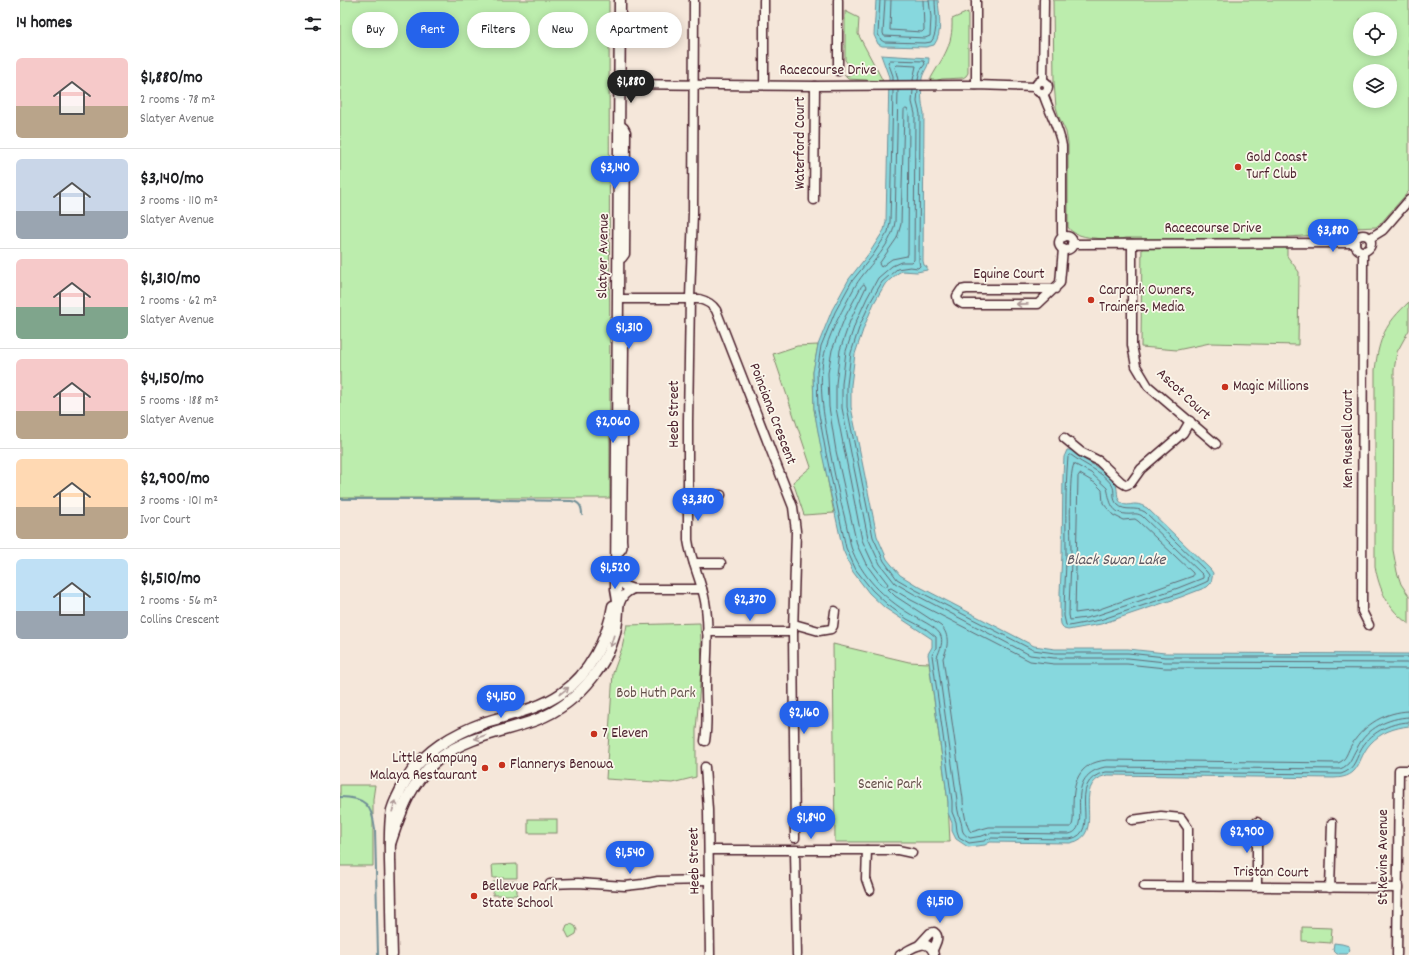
<!DOCTYPE html>
<meta charset="utf-8">
<style>
:root{--surface:#fff;--page:#f6f6f6;--text:#202124;--muted:#757577;--line:#e0e0e0;--accent:#2563eb}
body{margin:0;font-family:Dekko,sans-serif;background:var(--page);color:var(--text);height:100vh;display:flex;flex-direction:column;font-size:15px;white-space:nowrap}
*{box-sizing:border-box;margin:0}
p{font-size:13px;color:var(--muted)}
.icon{flex:none;width:22px;height:22px;fill:none;stroke:currentColor;stroke-width:2;stroke-linecap:round;stroke-linejoin:round}
.map{position:relative;flex:1;overflow:hidden}
.side{display:flex;flex-direction:column;background:var(--surface);width:340px}
.side>*{flex:none}
.hud{position:absolute;left:12px;top:12px;width:380px;height:36px;display:flex;gap:8px}
.fabs{position:absolute;left:1013px;top:12px;display:grid;gap:8px}
.fabs a{display:grid;place-items:center;width:44px;height:44px;border-radius:50%;background:var(--surface);box-shadow:0 2px 10px #0003;font-size:20px}
.price{position:absolute;translate:-50% -34px;padding:0 9px;border-radius:14px;background:var(--accent);color:#fff;font-size:13px;line-height:26px;filter:drop-shadow(0 1px 2px #0008)}
.price::after{content:'';position:absolute;left:50%;top:24px;width:12px;height:9px;margin-left:-6px;background:inherit;clip-path:polygon(0 0,100% 0,50% 100%)}
.price.current{background:#222;color:#fff}
ul{padding:0;list-style:none}
li{display:flex;align-items:center;gap:12px;height:100px;padding:0 16px}
li+li{border-top:1px solid var(--line)}
li span{display:grid;place-items:center;flex:none;width:112px;height:80px;border-radius:6px;color:#555}
li>.icon{margin-inline-start:auto}
span .icon{width:48px;height:48px;fill:#fffc;stroke-width:1}
li b{font-size:17px}
h2{display:flex;justify-content:space-between;align-items:center;height:48px;padding:0 16px;font-size:17px}
.tag{padding:0 14px;border-radius:18px;background:var(--surface);box-shadow:0 2px 10px #0003;font-size:14px;line-height:36px}
.tag.current{background:var(--accent);color:#fff}
main{display:flex;flex:1;min-height:0}
.map>svg:first-child{display:block}
</style>
<main>
<section class="side">
<h2>14 homes<svg class="icon" aria-label="filters" viewBox="0 0 24 24"><path d="M4 7h16M4 17h16"/><circle cx="9" cy="7" r="2"/><circle cx="15" cy="17" r="2"/></svg></h2>
<ul>
<li><span style="background:linear-gradient(#f6c9c9 60%,#b9a48a 0)"><svg class="icon" aria-label="home" viewBox="0 0 24 24"><path d="M3 11l9-7 9 7M6 9v11h12V9"/></svg></span><div><b>$1,880/mo</b><p>2 rooms · 78 m²</p><p>Slatyer Avenue</p></div></li>
<li><span style="background:linear-gradient(#c9d6e8 65%,#9aa5b1 0)"><svg class="icon" aria-label="home" viewBox="0 0 24 24"><path d="M3 11l9-7 9 7M6 9v11h12V9"/></svg></span><div><b>$3,140/mo</b><p>3 rooms · 110 m²</p><p>Slatyer Avenue</p></div></li>
<li><span style="background:linear-gradient(#f6c9c9 60%,#7fa58c 0)"><svg class="icon" aria-label="home" viewBox="0 0 24 24"><path d="M3 11l9-7 9 7M6 9v11h12V9"/></svg></span><div><b>$1,310/mo</b><p>2 rooms · 62 m²</p><p>Slatyer Avenue</p></div></li>
<li><span style="background:linear-gradient(#f6c9c9 65%,#b9a48a 0)"><svg class="icon" aria-label="home" viewBox="0 0 24 24"><path d="M3 11l9-7 9 7M6 9v11h12V9"/></svg></span><div><b>$4,150/mo</b><p>5 rooms · 188 m²</p><p>Slatyer Avenue</p></div></li>
<li><span style="background:linear-gradient(#ffd9b3 60%,#b9a48a 0)"><svg class="icon" aria-label="home" viewBox="0 0 24 24"><path d="M3 11l9-7 9 7M6 9v11h12V9"/></svg></span><div><b>$2,900/mo</b><p>3 rooms · 101 m²</p><p>Ivor Court</p></div></li>
<li><span style="background:linear-gradient(#bfe0f5 65%,#9aa5b1 0)"><svg class="icon" aria-label="home" viewBox="0 0 24 24"><path d="M3 11l9-7 9 7M6 9v11h12V9"/></svg></span><div><b>$1,510/mo</b><p>2 rooms · 56 m²</p><p>Collins Crescent</p></div></li>
</ul>
</section>
<div class="map">
<svg width="1069" height="955" viewBox="0 0 1069 955">
<rect width="100%" height="100%" fill="#f5e7da"/>
<filter id="ink" filterUnits="userSpaceOnUse"><feTurbulence type="fractalNoise" baseFrequency=".025" numOctaves="2"/><feDisplacementMap in="SourceGraphic" scale="8" xChannelSelector="R" yChannelSelector="G"/><feConvolveMatrix kernelMatrix="1 2 1 2 8 2 1 2 1" color-interpolation-filters="sRGB"/></filter>
<g filter="url(#ink)">
<g fill="#bcedad" stroke="#83866c" fill-rule="evenodd">
<polygon points="0,0 269,0 270,498 0,498"/>
<path d="M713,0H1069V191L1041,223L1036,227L1015,228L1005,233L995,234L947,237V256L959,272L958,345L870,343L837,350L801,347L802,238H786L782,239C769,239 735,240 728,227V143L726,132L719,117L716,107L714,83ZM1020,19H1050V49H1020ZM1020,71H1050V101H1020Z"/>
<polygon points="505,11 519,18 518,34 543,81 508,79 504,75 510,76 513,74 513,70 505,60"/>
<path d="M628,12V73L626,76L623,78L602,79L591,82V78C604,55 613,46 612,19Z"/>
<path d="M1069,302V330L1057,352L1054,370L1053,550L1057,572L1061,584L1069,596V624C1048,610 1039,589 1035,566V370C1039,338 1045,324 1069,302Z"/>
<polygon points="478,345 473,372 474,409 494,513 464,515 453,482 471,467 433,354 457,346"/>
<polygon points="360,623 362,662 356,730 356,777 332,783 266,779 273,673 282,648 287,625"/>
<polygon points="493,644 569,662 589,663 608,802 610,842 495,842"/>
<polygon points="0,785 35,785 33,799 33,866 0,866"/>
<rect x="188" y="819" width="29" height="14"/>
<polygon points="177,864 177,878 153,878 152,865"/>
<polygon points="177,881 177,895 153,895 153,882"/>
<polygon points="231,924 235,926 237,930 236,934 229,938 225,930 227,925"/>
<polygon points="962,927 992,928 991,943 962,941"/>
</g>
<g fill="#87d8de" stroke="#6f8e96">
<path d="M536,0H598C599,14 603,33 594,45L586,47L542,46L538,44L534,35Z"/>
<path d="M541,55L589,58C589,67 584,70 582,78C581,90 581,102 584,113L583,261L584,265L587,267V270L577,272L562,271L558,273L545,284L534,303L524,327L515,354L511,385V407L537,536L547,559L560,575L578,586L694,646L715,649H788L825,653L1069,654V726C1054,728 1041,732 1030,744C1016,760 1022,777 994,778L767,775C728,784 769,836 730,843L650,842L645,845L628,847L616,839L612,831V823L608,813V802L588,654L592,647V639L545,608L529,593L513,572L503,550L482,454L474,409L473,372L478,345L492,310L509,279L530,252L544,230L546,222L549,77Z"/>
<path d="M727,450H731C745,462 762,467 774,482C780,488 774,499 783,504C787,506 791,504 795,504C800,504 803,506 807,508L870,569L873,573L871,583L867,587L841,597L761,624L728,630L724,629L721,624L720,616V592L722,554L723,476L724,457Z"/>
<polygon points="994,943 1002,944 1009,946 1010,951 1007,954 997,954 993,950"/>
</g>
<g fill="none" stroke-linecap="round" stroke-linejoin="round">
<g stroke="#626973" stroke-width="1">
<path d="M540,0L538,34L541,40L544,42L585,43L591,42C599,33 595,11 595,0"/>
<polyline points="545,0 543,33 544,36 585,38 590,36 591,17 589,0"/>
<polyline points="551,0 550,30 582,32 584,30 583,0"/>
<polyline points="558,80 555,67 557,65 576,66 573,80"/>
<polyline points="553,81 553,76 548,62 550,60 584,61 585,64 580,71 578,80"/>
<path d="M558,90L555,222C551,249 525,267 513,290C503,309 492,328 486,348C477,378 483,410 488,441C493,468 499,496 506,523C508,531 509,539 511,547C521,576 544,598 570,614C578,619 595,626 600,634C604,641 600,650 597,657L617,800C617,808 618,812 620,819C624,829 619,832 630,838L642,836L650,833L729,834C755,829 719,777 765,767L1000,769C1011,765 1011,757 1017,748C1027,728 1048,718 1069,717"/>
<polyline points="573,90 572,102 575,114 574,260 572,262 561,262 552,266 538,278 527,298 515,324 506,351 502,384 502,408 528,538 540,564 555,583 574,594 690,655 714,658 788,658 825,662 1069,663"/>
<polyline points="578,90 577,102 580,114 579,261 580,266 578,268 570,267 557,269 542,282 531,301 520,325 511,353 507,385 507,407 533,537 544,561 557,579 576,590 693,650 715,653 788,653 825,657 1069,657"/>
<path d="M553,91L550,222L548,232L533,255L512,281L495,312L481,346L477,372L478,409L486,453L506,548L516,570L532,590L548,605L567,619L586,629L596,637V648L592,655L612,801V812L616,822L617,831L619,837L629,843L644,841L650,838L730,839C764,833 723,781 766,772L1001,774C1013,770 1015,762 1020,751C1029,733 1049,723 1069,722"/>
<polygon points="566,109 568,110 569,115 568,254 567,256 552,259 541,267 539,264 557,238 561,224 564,111"/>
<polygon points="524,284 526,287 510,321 500,350 496,384 496,408 522,540 534,566 548,584 546,587 540,583 526,564 517,545 496,451 489,407 488,373 492,350 505,317 521,287"/>
<path d="M731,455C744,465 762,471 772,485C776,491 771,499 778,505C785,512 795,506 805,512L866,571L869,575L868,581L864,583L840,593L760,620L729,626L726,625L724,616C724,595 726,574 726,554C726,521 725,490 728,457Z"/>
<path d="M734,464L751,473L767,488C770,499 770,513 786,514C792,515 796,512 802,516L863,575V578L838,588L758,615L746,618L730,620L729,615C729,595 731,574 731,553C731,537 728,474 734,464Z"/>
<polygon points="740,474 755,483 762,490 763,503 773,515 783,520 795,519 798,521 853,573 853,576 757,610 735,613 738,477"/>
<path d="M1069,669L825,668L787,664H714L690,661L571,600L551,588L548,589L555,596L601,626C610,635 608,648 603,658L623,799C623,807 626,828 631,832L649,827H731C734,822 733,815 733,809C733,783 737,763 767,760L998,763C1007,760 1007,751 1012,744C1025,724 1045,712 1069,711"/>
</g>
<g stroke="#6f8e96" stroke-width="2">
<path d="M0,499H153L160,500L231,501C240,502 242,507 242,515"/>
<path d="M0,797C25,797 32,805 35,829L38,955"/>
</g>
<g stroke="#4a1f2b" stroke-width="11">
<g id="minor">
<path d="M354,0L353,213L350,298L348,421V540C351,561 361,580 365,601C370,629 366,659 366,687C366,705 368,723 365,741"/>
<polyline points="498,71 498,0"/>
<circle cx="702" cy="87" r="6"/>
<polyline points="703,81 704,0"/>
<polyline points="280,84 475,86 636,85 695,87"/>
<polyline points="424,85 424,0"/>
<polyline points="636,85 636,0"/>
<path d="M703,93C709,112 719,127 722,146V233L724,237"/>
<polyline points="474,200 475,86"/>
<circle cx="1023" cy="243" r="8"/>
<circle cx="726" cy="243" r="7"/>
<polyline points="1030,238 1043,230 1069,200"/>
<polyline points="732,244 1015,243"/>
<polyline points="792,244 792,345 796,366 808,386 876,444"/>
<polyline points="1023,251 1022,611 1029,625"/>
<polyline points="279,258 282,258 285,254 286,132 284,128 280,125"/>
<polyline points="715,289 626,289 621,290 617,296 618,301 623,304 698,304 720,283 723,249"/>
<path d="M278,299H359C367,301 372,304 376,310L453,507L456,531L453,632L455,838"/>
<polyline points="724,438 741,452 759,461 781,482 786,485 791,483 801,469 843,433 850,421"/>
<polyline points="348,495 381,495"/>
<path d="M276,551H280C284,548 282,544 282,539L284,345L282,338L278,336"/>
<polyline points="354,563 381,563"/>
<polyline points="276,574 285,586 293,589 362,589"/>
<path d="M279,606C282,596 285,593 293,589"/>
<polyline points="454,624 479,631 491,629 493,626 495,611"/>
<polyline points="367,632 453,632"/>
<polyline points="365,767 368,810 370,955"/>
<polyline points="792,820 821,816 841,818 848,828 848,886"/>
<polyline points="369,850 558,850 572,853"/>
<polyline points="527,850 526,879 530,890"/>
<polyline points="455,851 457,955"/>
<polyline points="210,884 238,883 285,886 303,884 318,881 369,880"/>
<polyline points="804,886 1058,888"/>
<polyline points="917,886 917,822"/>
<polyline points="990,888 992,823"/>
<path d="M579,945L590,933L594,932C601,937 595,944 593,950"/>
<path d="M560,955C571,949 589,935 594,955"/>
<polyline points="1057,955 1059,770 1069,770"/>
</g>
</g>
<g stroke="#4a1f2b" stroke-width="13">
<g id="major">
<path d="M50,844C61,810 71,780 101,757C129,736 163,732 196,720C240,703 277,658 278,610C279,603 277,595 276,589L280,0"/>
<path d="M52,955C51,924 51,892 50,861C50,847 49,823 52,810C55,800 60,791 65,782C83,751 113,734 146,722C172,714 199,709 222,693C249,675 268,638 273,606"/>
</g>
</g>
<use href="#minor" stroke="#fbf7ec" stroke-width="8"/>
<use href="#major" stroke="#fbf7ec" stroke-width="10"/>
</g>
<defs><path id="oneway-shaft" d="M-6 0H5M1.5-3L5.5 0L1.5 3" fill="none" stroke-width="1.6" stroke-linecap="round" stroke-linejoin="round"/></defs>
<g stroke="#ab9695">
<use href="#oneway-shaft" transform="translate(682 304) rotate(179)"/>
<use href="#oneway-shaft" transform="translate(272 641) rotate(107)"/>
<use href="#oneway-shaft" transform="translate(224 691) rotate(-38)"/>
<use href="#oneway-shaft" transform="translate(140 737) rotate(161)"/>
<use href="#oneway-shaft" transform="translate(54 806) rotate(-72)"/>
</g>
</g>
<g fill="#c8321e" stroke="#fbf7ec" stroke-width="1.5">
<circle cx="898" cy="167" r="4"/>
<circle cx="751" cy="300" r="4"/>
<circle cx="885" cy="387" r="4"/>
<circle cx="254" cy="734" r="4"/>
<circle cx="162" cy="765" r="4"/>
<circle cx="145" cy="768" r="4"/>
<circle cx="134" cy="896" r="4"/>
</g>
<g text-anchor="middle" dominant-baseline="central" stroke-width="3.5" stroke-linejoin="round" paint-order="stroke">
<g font-size="15" fill="#4a1f2b" stroke="#fbf7ec">
<text x="488" y="71">Racecourse Drive</text>
<text transform="translate(461 143) rotate(-90)">Waterford Court</text>
<text x="873" y="229">Racecourse Drive</text>
<text transform="translate(264 256) rotate(-89)">Slatyer Avenue</text>
<text x="669" y="275">Equine Court</text>
<text transform="translate(843 395) rotate(43)">Ascot Court</text>
<text transform="translate(335 414) rotate(-90)">Heeb Street</text>
<text transform="translate(432 414) rotate(69)">Poinciana Crescent</text>
<text transform="translate(1009 439) rotate(-90)">Ken Russell Court</text>
<text transform="translate(1044 857) rotate(-90)">St Kevins Avenue</text>
<text transform="translate(355 861) rotate(-91)">Heeb Street</text>
<text transform="translate(931 873) rotate(1)">Tristan Court</text>
</g>
<g font-size="15" fill="#4a1f2b" stroke="#fbf7ec" text-anchor="start">
<text x="906" y="158">Gold Coast<tspan x="906" dy="17">Turf Club</tspan></text>
<text x="759" y="291">Carpark Owners,<tspan x="759" dy="17">Trainers, Media</tspan></text>
<text x="893" y="387">Magic Millions</text>
<text x="262" y="734">7 Eleven</text>
<text x="137" y="759" text-anchor="end">Little Kampung<tspan x="137" dy="17">Malaya Restaurant</tspan></text>
<text x="170" y="765">Flannerys Benowa</text>
<text x="142" y="887">Bellevue Park<tspan x="142" dy="17">State School</tspan></text>
</g>
<g font-size="15" fill="#66524c" stroke="#fbf7ec">
<text x="316" y="694">Bob Huth Park</text>
<text x="550" y="785">Scenic Park</text>
</g>
<g font-size="16" font-style="italic" fill="#5c5661" stroke="#fbf7ec">
<text x="776" y="560">Black Swan Lake</text>
</g>
</g>
</svg>
<div class="fabs">
<a><svg class="icon" aria-label="locate" viewBox="0 0 24 24"><circle cx="12" cy="12" r="6"/><path d="M12 2v4M12 18v4M2 12h4M18 12h4"/></svg></a>
<a><svg class="icon" aria-label="layers" viewBox="0 0 24 24"><path d="M12 4l9 5-9 5-9-5zM3 14l9 5 9-5"/></svg></a>
</div>
<b class="price current" style="left:291px;top:104px">$1,880</b>
<b class="price" style="left:275px;top:190px">$3,140</b>
<b class="price" style="left:993px;top:253px">$3,880</b>
<b class="price" style="left:289px;top:350px">$1,310</b>
<b class="price" style="left:273px;top:444px">$2,060</b>
<b class="price" style="left:358px;top:522px">$3,380</b>
<b class="price" style="left:275px;top:590px">$1,520</b>
<b class="price" style="left:410px;top:622px">$2,370</b>
<b class="price" style="left:161px;top:719px">$4,150</b>
<b class="price" style="left:464px;top:735px">$2,160</b>
<b class="price" style="left:471px;top:840px">$1,840</b>
<b class="price" style="left:907px;top:854px">$2,900</b>
<b class="price" style="left:290px;top:875px">$1,540</b>
<b class="price" style="left:600px;top:924px">$1,510</b>
<div class="hud">
<a class="tag">Buy</a>
<a class="tag current">Rent</a>
<a class="tag">Filters</a>
<a class="tag">New</a>
<a class="tag">Apartment</a>
</div>
</div>
</main>
